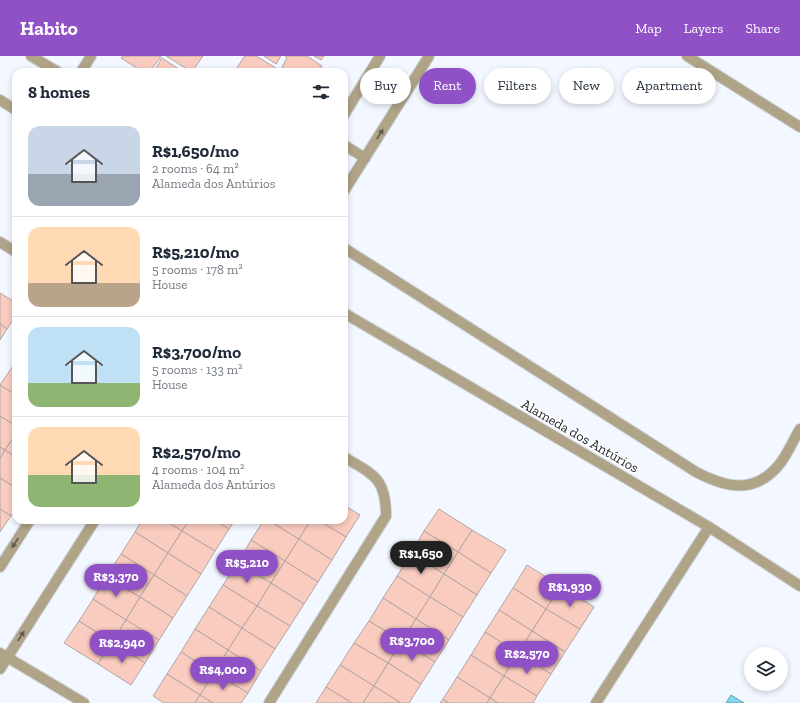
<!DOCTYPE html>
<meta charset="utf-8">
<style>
:root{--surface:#fff;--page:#f6f6f7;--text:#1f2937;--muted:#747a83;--line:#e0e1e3;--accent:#9051c7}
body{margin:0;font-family:"Zilla Slab",serif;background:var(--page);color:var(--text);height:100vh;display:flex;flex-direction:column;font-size:15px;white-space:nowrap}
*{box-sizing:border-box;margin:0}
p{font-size:13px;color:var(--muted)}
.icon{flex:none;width:22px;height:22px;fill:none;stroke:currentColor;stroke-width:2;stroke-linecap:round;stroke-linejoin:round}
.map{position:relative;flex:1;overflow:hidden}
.panel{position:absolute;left:12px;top:12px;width:336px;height:456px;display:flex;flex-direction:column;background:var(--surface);border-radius:12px;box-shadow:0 2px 6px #0003}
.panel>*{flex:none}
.guide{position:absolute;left:360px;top:12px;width:380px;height:36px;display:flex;gap:8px}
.buttons{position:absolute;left:744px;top:591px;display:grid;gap:8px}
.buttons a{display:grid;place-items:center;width:44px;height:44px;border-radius:50%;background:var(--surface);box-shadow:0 2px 6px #0003;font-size:20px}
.price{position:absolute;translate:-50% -34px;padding:0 9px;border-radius:14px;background:var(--accent);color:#fff;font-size:13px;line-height:26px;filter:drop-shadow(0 1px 2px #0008)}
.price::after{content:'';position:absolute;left:50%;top:24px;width:12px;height:9px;margin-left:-6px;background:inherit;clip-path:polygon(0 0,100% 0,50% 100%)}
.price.active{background:#222;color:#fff}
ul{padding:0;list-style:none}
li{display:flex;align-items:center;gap:12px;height:100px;padding:0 16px}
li+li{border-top:1px solid var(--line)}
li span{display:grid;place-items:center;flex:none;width:112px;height:80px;border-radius:12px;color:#555}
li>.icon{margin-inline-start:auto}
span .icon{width:48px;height:48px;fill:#fffc;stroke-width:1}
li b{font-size:17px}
h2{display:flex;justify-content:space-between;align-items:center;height:48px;padding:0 16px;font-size:17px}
.chip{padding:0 14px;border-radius:18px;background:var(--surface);box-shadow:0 2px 6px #0003;font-size:14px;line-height:36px}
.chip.active{background:var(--accent);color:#fff}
header{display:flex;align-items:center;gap:24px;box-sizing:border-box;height:56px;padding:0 20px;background:var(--accent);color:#fff}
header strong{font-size:19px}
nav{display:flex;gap:22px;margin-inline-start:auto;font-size:14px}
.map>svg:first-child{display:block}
</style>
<header>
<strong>Habito</strong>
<nav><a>Map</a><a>Layers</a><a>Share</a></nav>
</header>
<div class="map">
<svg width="800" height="647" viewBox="0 0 800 647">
<rect width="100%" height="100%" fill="#f3f7ff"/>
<polygon fill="#7ed8f0" stroke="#64a4b5" points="731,639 744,647 726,647"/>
<g fill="#faccbf" stroke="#b1a6a3">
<polygon points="123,0 159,0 161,1 149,16 143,16 121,2"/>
<polygon points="166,0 203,0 192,16"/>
<polygon points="245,0 256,0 276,12 273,16 240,16 236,13"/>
<polygon points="264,0 281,0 276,8"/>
<polygon points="307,0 322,10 319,16 290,16 282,11 287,2 285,0"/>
<polygon points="314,0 324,0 321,4"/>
<polygon points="162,2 183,16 156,16 158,13 156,12"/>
<polygon points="0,237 16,247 16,259 7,273 0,268"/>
<polygon points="0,268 7,273 0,284"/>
<polygon points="15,307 16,308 16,339 0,329"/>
<polygon points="0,329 16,339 16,370 0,360"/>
<polygon points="0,360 16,370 16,378 5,394 0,391"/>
<polygon points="16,378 16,401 5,394"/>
<polygon points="0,391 5,394 0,403"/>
<polygon points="5,394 16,401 16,432 0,422 0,403"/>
<polygon points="0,422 16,432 16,451 11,460 0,453"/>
<polygon points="344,449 360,459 346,481 318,464 344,464"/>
<polygon points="0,453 11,460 0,476"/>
<polygon points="439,453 472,474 458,496 424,475"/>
<polygon points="142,464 165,464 182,475 168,497 135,476"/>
<polygon points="165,464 189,464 182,475"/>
<polygon points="189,464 215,464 229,473 215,495 182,475"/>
<polygon points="215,464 235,464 229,473"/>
<polygon points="264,464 268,464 299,483 285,505 251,484"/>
<polygon points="268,464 311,464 299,483"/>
<polygon points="311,464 318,464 346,481 332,504 299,483"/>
<polygon points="472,474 506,494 491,517 458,496"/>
<polygon points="182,475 215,495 201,518 168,497"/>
<polygon points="424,475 458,496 444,518 411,498"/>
<polygon points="135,476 168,497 154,519 121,498"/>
<polygon points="299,483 332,504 318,526 285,505"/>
<polygon points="251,484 285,505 271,527 238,507"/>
<polygon points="458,496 491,517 477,539 444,518"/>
<polygon points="168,497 201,518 187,540 154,519"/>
<polygon points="121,498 154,519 140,541 106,521"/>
<polygon points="411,498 444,518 430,541 397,520"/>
<polygon points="285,505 318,526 304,548 271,527"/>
<polygon points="238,507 271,527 257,550 223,529"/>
<polygon points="527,509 561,530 546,553 513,532"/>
<polygon points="444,518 477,539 463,561 430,541"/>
<polygon points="154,519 187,540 173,562 140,541"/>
<polygon points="397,520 430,541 416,563 383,542"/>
<polygon points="106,521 140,541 126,564 93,543"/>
<polygon points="271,527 304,548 290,570 257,550"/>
<polygon points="223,529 257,550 242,572 209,551"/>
<polygon points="561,530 594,551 580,573 546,553"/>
<polygon points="513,532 546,553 532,575 499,554"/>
<polygon points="140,541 173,562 159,584 126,564"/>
<polygon points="430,541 463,561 449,584 416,563"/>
<polygon points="383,542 416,563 402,585 369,565"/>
<polygon points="93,543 126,564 112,586 79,565"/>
<polygon points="257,550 290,570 275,593 242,572"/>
<polygon points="209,551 242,572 228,594 195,573"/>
<polygon points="546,553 580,573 565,596 532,575"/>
<polygon points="499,554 532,575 518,597 485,576"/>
<polygon points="416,563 449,584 435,606 402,585"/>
<polygon points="126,564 159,584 145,607 112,586"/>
<polygon points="79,565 112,586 98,608 64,587"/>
<polygon points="369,565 402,585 388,607 354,587"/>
<polygon points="242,572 275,593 261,615 228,594"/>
<polygon points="195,573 228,594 214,617 181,596"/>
<polygon points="532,575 565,596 551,618 518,597"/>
<polygon points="485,576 518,597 504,620 471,599"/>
<polygon points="402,585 435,606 421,628 388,607"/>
<polygon points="112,586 145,607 131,629 98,608"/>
<polygon points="354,587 388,607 374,630 340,609"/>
<polygon points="228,594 261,615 248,637 214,617"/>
<polygon points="181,596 214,617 200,639 167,618"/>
<polygon points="518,597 551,618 537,640 504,620"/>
<polygon points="471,599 504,620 490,642 457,621"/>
<polygon points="388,607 421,628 409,647 401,647 374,630"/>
<polygon points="340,609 374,630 363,647 352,647 326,631"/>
<polygon points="214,617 248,637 241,647 213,647 200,639"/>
<polygon points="167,618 200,639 195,647 164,647 153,640"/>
<polygon points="504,620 537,640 533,647 498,647 490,642"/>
<polygon points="457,621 490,642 487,647 449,647 443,643"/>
<polygon points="374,630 401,647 363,647"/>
<polygon points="326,631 352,647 316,647"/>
<polygon points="200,639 213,647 195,647"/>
<polygon points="490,642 498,647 487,647"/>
<polygon points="443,643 449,647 440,647"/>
</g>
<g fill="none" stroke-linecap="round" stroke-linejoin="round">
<g stroke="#ced2d9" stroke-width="12">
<g id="service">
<polyline points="31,0 58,16"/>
<polyline points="687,0 800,71"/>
<polyline points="81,16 91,0"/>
<polyline points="344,59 380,0"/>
<polyline points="344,135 429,0"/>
<polyline points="0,186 16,196"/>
<path d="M344,192L696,416C725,431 753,439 778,410C787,400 793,384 800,373"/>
<polyline points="0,511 30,464"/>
<polyline points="0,597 84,647"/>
<polyline points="0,613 95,464"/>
<path d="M269,647L386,460C386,422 374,419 344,401"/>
</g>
</g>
<g stroke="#ced2d9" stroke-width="12">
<polyline id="minor" points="344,89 365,102"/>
</g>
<g stroke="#ced2d9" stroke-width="12">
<g id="tertiary">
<polyline points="0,44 16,54"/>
<polyline points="344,257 709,471 800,530"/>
<polyline points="596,647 709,471"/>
</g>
</g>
<use href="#service" stroke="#b0a488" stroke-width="10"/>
<use href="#minor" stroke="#b0a488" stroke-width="10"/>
<use href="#tertiary" stroke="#b0a488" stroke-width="10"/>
</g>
<defs><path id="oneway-solid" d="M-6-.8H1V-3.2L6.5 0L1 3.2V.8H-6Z"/></defs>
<g fill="#5e5a51">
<use href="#oneway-solid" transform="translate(380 78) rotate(-58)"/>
<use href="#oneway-solid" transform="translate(15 487) rotate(123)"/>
<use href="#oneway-solid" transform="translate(21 580) rotate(-57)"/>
</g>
<g text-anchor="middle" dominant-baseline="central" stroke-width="3" stroke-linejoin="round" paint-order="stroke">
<g font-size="14" fill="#27292c" stroke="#fff">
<text transform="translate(580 380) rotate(30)">Alameda dos Antúrios</text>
</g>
</g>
</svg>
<div class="buttons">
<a><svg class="icon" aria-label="layers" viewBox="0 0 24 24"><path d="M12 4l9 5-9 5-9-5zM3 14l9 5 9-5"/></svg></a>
</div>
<b class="price active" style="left:421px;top:519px">R$1,650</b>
<b class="price" style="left:247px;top:528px">R$5,210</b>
<b class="price" style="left:116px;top:542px">R$3,370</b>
<b class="price" style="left:570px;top:552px">R$1,930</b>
<b class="price" style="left:412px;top:606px">R$3,700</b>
<b class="price" style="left:122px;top:608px">R$2,940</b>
<b class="price" style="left:527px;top:619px">R$2,570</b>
<b class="price" style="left:223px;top:635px">R$4,000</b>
<div class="guide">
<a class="chip">Buy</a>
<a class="chip active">Rent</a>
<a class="chip">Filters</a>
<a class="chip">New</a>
<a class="chip">Apartment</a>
</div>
<section class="panel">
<h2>8 homes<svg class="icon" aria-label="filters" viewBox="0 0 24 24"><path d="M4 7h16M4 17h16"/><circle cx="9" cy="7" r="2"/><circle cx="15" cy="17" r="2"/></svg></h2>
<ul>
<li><span style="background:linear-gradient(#c9d6e8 60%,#9aa5b1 0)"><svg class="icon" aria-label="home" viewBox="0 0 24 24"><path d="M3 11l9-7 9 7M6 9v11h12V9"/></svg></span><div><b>R$1,650/mo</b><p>2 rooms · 64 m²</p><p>Alameda dos Antúrios</p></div></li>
<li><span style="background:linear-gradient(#ffd9b3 70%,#b9a48a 0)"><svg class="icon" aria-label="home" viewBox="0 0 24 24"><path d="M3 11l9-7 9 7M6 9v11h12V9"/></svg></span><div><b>R$5,210/mo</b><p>5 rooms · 178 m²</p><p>House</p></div></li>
<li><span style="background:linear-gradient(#bfe0f5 70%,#8fb573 0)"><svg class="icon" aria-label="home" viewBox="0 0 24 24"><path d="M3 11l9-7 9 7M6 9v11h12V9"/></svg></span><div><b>R$3,700/mo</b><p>5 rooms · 133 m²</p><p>House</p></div></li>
<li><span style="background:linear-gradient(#ffd9b3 60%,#8fb573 0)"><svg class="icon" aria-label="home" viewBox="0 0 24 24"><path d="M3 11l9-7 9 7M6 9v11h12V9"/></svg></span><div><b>R$2,570/mo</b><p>4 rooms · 104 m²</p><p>Alameda dos Antúrios</p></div></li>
</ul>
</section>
</div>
